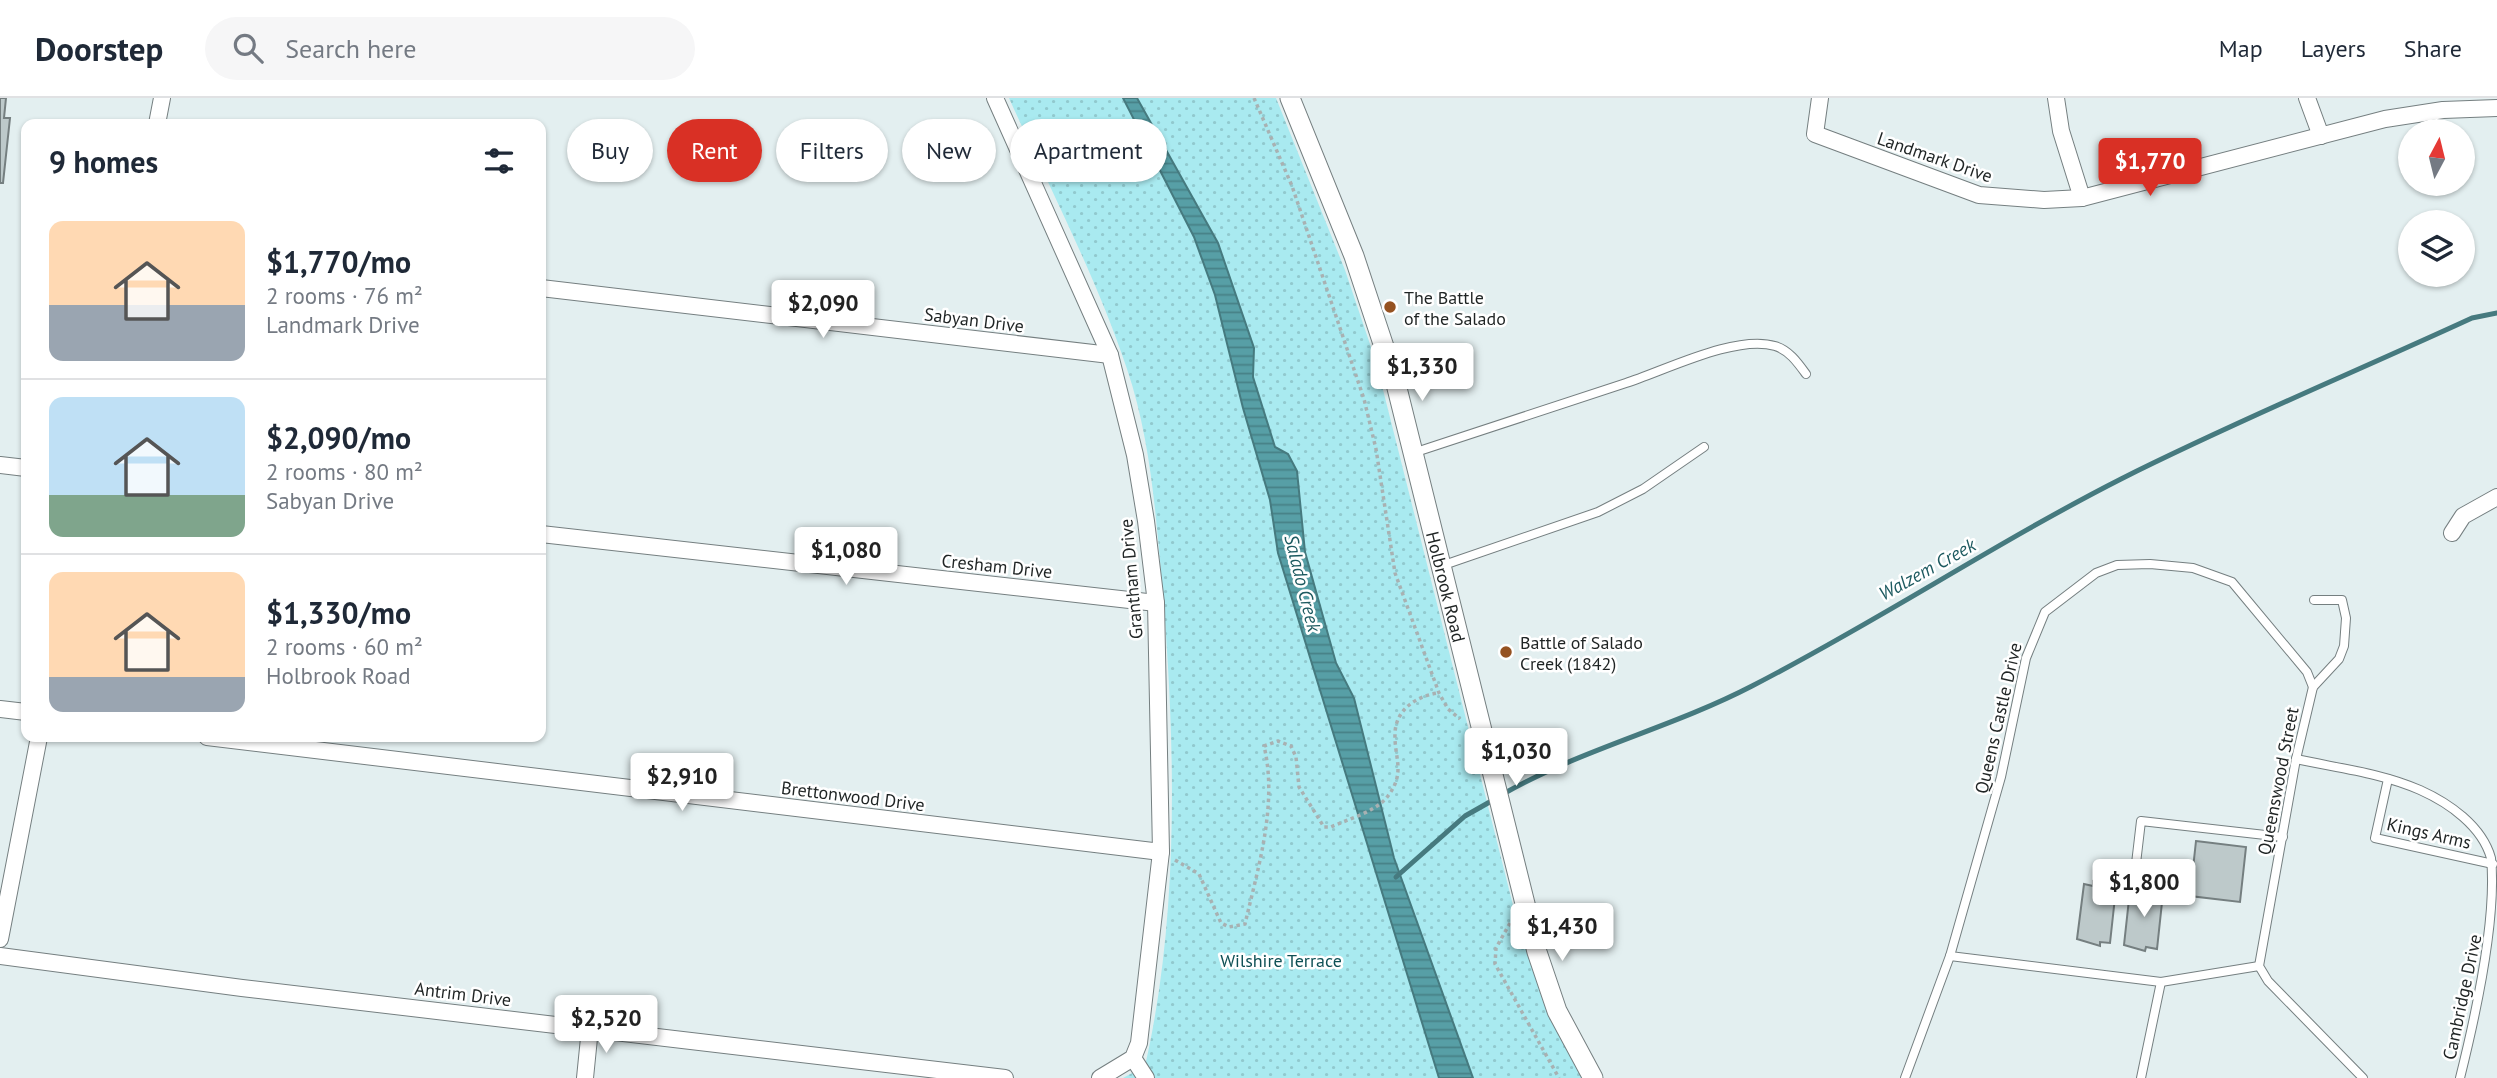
<!DOCTYPE html>
<meta charset="utf-8">
<style>
:root{--surface:#fff;--page:#f6f6f7;--text:#1f2937;--muted:#747a83;--line:#e0e1e3;--accent:#d93025}
body{margin:0;font-family:"PT Sans",sans-serif;background:var(--page);color:var(--text);height:100vh;display:flex;flex-direction:column;font-size:26px;white-space:nowrap}
*{box-sizing:border-box;margin:0}
p{font-size:23px;color:var(--muted)}
.icon{flex:none;width:38px;height:38px;fill:none;stroke:currentColor;stroke-width:2;stroke-linecap:round;stroke-linejoin:round}
.map{position:relative;flex:1;overflow:hidden}
.drawer{position:absolute;left:21px;top:21px;width:525px;height:623px;display:flex;flex-direction:column;background:var(--surface);border-radius:14px;box-shadow:0 2px 5px #0004}
.drawer>*{flex:none}
.guide{position:absolute;left:567px;top:21px;width:665px;height:63px;display:flex;gap:14px}
.needle{width:46px;rotate:7deg}
.fabs{position:absolute;left:2398px;top:21px;display:grid;gap:14px}
.fabs a{display:grid;place-items:center;width:77px;height:77px;border-radius:50%;background:var(--surface);box-shadow:0 2px 5px #0004;font-size:35px}
.price{position:absolute;translate:-50% -60px;padding:0 16px;border-radius:7px;background:#fff;color:#222;font-size:23px;line-height:46px;filter:drop-shadow(0 2px 4px #0008)}
.price::after{content:'';position:absolute;left:50%;top:42px;width:21px;height:16px;margin-left:-10px;background:inherit;clip-path:polygon(0 0,100% 0,50% 100%)}
.price.selected{background:var(--accent);color:#fff}
ul{padding:0;list-style:none}
li{display:flex;align-items:center;gap:21px;height:175px;padding:0 28px}
li+li{border-top:2px solid var(--line)}
li span{display:grid;place-items:center;flex:none;width:196px;height:140px;border-radius:14px;color:#555}
li>.icon{margin-inline-start:auto}
span .icon{width:84px;height:84px;fill:#fffc;stroke-width:1}
li b{font-size:30px}
h2{display:flex;justify-content:space-between;align-items:center;height:84px;padding:0 28px;font-size:30px}
.tag{padding:0 24px;border-radius:32px;background:var(--surface);box-shadow:0 2px 5px #0004;font-size:24px;line-height:63px}
.tag.selected{background:var(--accent);color:#fff}
header{display:flex;align-items:center;gap:42px;box-sizing:border-box;height:98px;padding:0 35px;background:var(--surface);border-bottom:2px solid var(--line)}
header strong{font-size:33px}
nav{display:flex;gap:38px;margin-inline-start:auto;font-size:24px}
.search{width:490px;height:63px;background:var(--page);display:flex;align-items:center;gap:18px;box-sizing:border-box;padding:0 24px;border-radius:38px;color:var(--muted);font-size:26px}
.map>svg:first-child{display:block}
</style>
<header>
<strong>Doorstep</strong>
<div class="search"><svg class="icon" aria-label="search" viewBox="0 0 24 24"><circle cx="10" cy="10" r="6"/><path d="M15 15l6 6"/></svg>Search here</div>
<nav><a>Map</a><a>Layers</a><a>Share</a></nav>
</header>
<div class="map">
<svg width="2497" height="980" viewBox="0 0 2497 980">
<defs>
<pattern id="grass-dots" width="8" height="8" patternUnits="userSpaceOnUse" patternTransform="scale(1.75)"><rect width="8" height="8" fill="#a9eaf0"/><path d="M2 2h.1M6 6h.1" fill="none" stroke="#91c9ce" stroke-width="1.8" stroke-linecap="round"/></pattern>
<pattern id="water-rules" width="6" height="5" patternUnits="userSpaceOnUse" patternTransform="scale(1.75)"><rect width="6" height="5" fill="#579fa6"/><path d="M0 2.5h6" fill="none" stroke="#478187"/></pattern>
</defs>
<rect width="100%" height="100%" fill="#e3eff0"/>
<g fill="url(#grass-dots)">
<path d="M1009,0H1123L1194,139L1215,197L1243,310L1270,402L1278,455L1439,980H1123L1145,968C1181,811 1175,633 1161,474C1155,406 1149,336 1127,271C1096,178 1049,89 1009,0Z"/>
<polygon points="1137,0 1276,0 1345,172 1376,264 1520,835 1549,918 1582,980 1473,980 1394,760 1354,600 1336,565 1305,454 1297,373 1288,356 1275,350 1253,279 1254,250 1218,145"/>
</g>
<polygon fill="url(#water-rules)" stroke="#467a7f" stroke-width="2" points="1123,0 1137,0 1218,145 1254,250 1253,279 1275,349 1288,356 1297,373 1305,454 1336,565 1354,600 1394,760 1473,980 1439,980 1278,455 1270,402 1243,310 1215,197 1194,139"/>
<g fill="none" stroke-linecap="round" stroke-linejoin="round">
<g stroke="#467a7f" stroke-width="5">
<path d="M1503,696C1582,651 1671,630 1752,588C1877,524 1995,445 2121,381C2236,323 2355,274 2472,220L2497,215"/>
<polyline points="1396,779 1465,718 1495,701"/>
</g>
</g>
<g fill="#bdc9ca" stroke="#757f80" stroke-width="2">
<polygon points="0,0 6,0 4,20 10,20 3,85 0,85"/>
<polygon points="2196,743 2246,749 2240,804 2190,798"/>
<polygon points="2093,783 2116,790 2110,845 2100,844 2100,848 2077,841 2084,786 2093,788"/>
<polygon points="2139,788 2163,795 2157,851 2146,849 2145,853 2124,847 2130,792 2138,793"/>
</g>
<g fill="none" stroke-linecap="round" stroke-linejoin="round">
<g stroke="#757f80" stroke-width="10">
<g id="service">
<path d="M1413,355C1484,332 1555,309 1626,285C1664,273 1736,236 1775,248C1789,252 1798,265 1806,276"/>
<polyline points="1441,468 1598,414 1643,391 1704,349"/>
<polyline points="2314,502 2342,502 2346,520 2344,548 2339,561 2313,589 2296,661 2259,868 2268,883 2363,980"/>
<path d="M2296,661C2337,670 2382,675 2420,692C2449,705 2482,728 2491,760C2497,820 2475,920 2460,980"/>
<polyline points="2388,681 2375,740 2493,766"/>
<polyline points="2135,774 2141,723 2283,739"/>
<polyline points="1950,858 2161,884 2259,868"/>
<polyline points="1905,980 1950,858 2001,679 2026,560 2045,514 2096,475 2117,467 2150,466 2193,470 2232,484 2307,574 2313,589"/>
<polyline points="2141,980 2161,884"/>
</g>
</g>
<g stroke="#757f80" stroke-width="18">
<g id="minor">
<polyline points="995,0 1110,257 1135,357 1146,423 1156,505 1161,754 1139,945 1133,960 1100,980"/>
<polyline points="1820,0 1815,36 1979,97 2044,102 2082,100 2385,21 2443,12 2497,10"/>
<polyline points="2056,0 2061,33 2082,100"/>
<polyline points="2307,0 2321,38"/>
<polyline points="157,26 162,0"/>
<polyline points="541,190 1110,257"/>
<polyline points="0,367 26,370"/>
<polyline points="2452,435 2463,418 2497,399"/>
<polyline points="541,436 1156,505"/>
<polyline points="0,611 26,614"/>
<polyline points="207,639 1161,754"/>
<polyline points="0,841 39,639"/>
<polyline points="0,858 242,890 1005,980"/>
<polyline points="1133,960 1146,980"/>
<polyline points="585,980 590,930"/>
</g>
</g>
<g stroke="#757f80" stroke-width="21">
<g id="tertiary">
<path id="s1" d="M1290,0L1354,158L1395,282L1537,854L1557,913L1593,980"/>
</g>
</g>
<g stroke="#a8b1b2" stroke-width="3.5" stroke-dasharray="3.5 3.5" stroke-linecap="butt">
<polyline points="1254,0 1292,88 1364,301 1376,351 1395,475 1439,595 1448,611 1460,621"/>
<path d="M1175,762L1199,776L1221,825L1229,829L1245,826C1258,770 1278,706 1264,648L1278,643L1291,648L1296,659L1299,689L1324,729H1331C1348,721 1376,714 1388,698C1406,674 1394,660 1395,635C1396,611 1417,598 1438,595"/>
<polyline points="1510,825 1496,850 1495,866 1559,980"/>
</g>
<use href="#service" stroke="#fff" stroke-width="8"/>
<use href="#minor" stroke="#fff" stroke-width="16"/>
<use href="#tertiary" stroke="#fff" stroke-width="19"/>
</g>
<g fill="#955221" stroke="#fff" stroke-width="2.5">
<circle cx="1390" cy="209" r="7"/>
<circle cx="1506" cy="554" r="7"/>
</g>
<g text-anchor="middle" dominant-baseline="central" stroke-width="5" stroke-linejoin="round" paint-order="stroke">
<g font-size="18" fill="#1f2424" stroke="#fff">
<text transform="translate(1935 59) rotate(19)">Landmark Drive</text>
<text transform="translate(974 222) rotate(7)">Sabyan Drive</text>
<text transform="translate(997 468) rotate(6)">Cresham Drive</text>
<text transform="translate(1131 481) rotate(-95)">Grantham Drive</text>
<text stroke="none"><textPath href="#s1" startOffset="514">Holbrook Road</textPath></text>
<text transform="translate(1998 620) rotate(-77)">Queens Castle Drive</text>
<text transform="translate(2278 683) rotate(-79)">Queenswood Street</text>
<text transform="translate(853 698) rotate(7)">Brettonwood Drive</text>
<text transform="translate(2429 735) rotate(13)">Kings Arms</text>
<text transform="translate(463 896) rotate(7)">Antrim Drive</text>
<text transform="translate(2462 899) rotate(-78)">Cambridge Drive</text>
</g>
<g font-size="18" fill="#1f2424" stroke="#fff" text-anchor="start">
<text x="1404" y="199">The Battle<tspan x="1404" dy="21">of the Salado</tspan></text>
<text x="1520" y="544">Battle of Salado<tspan x="1520" dy="21">Creek (1842)</tspan></text>
</g>
<g font-size="18" fill="#0e5055" stroke="#fff">
<text x="1281" y="862">Wilshire Terrace</text>
</g>
<g font-size="19" font-style="italic" fill="#1d5a60" stroke="#fff">
<text transform="translate(1927 471) rotate(-29)">Walzem Creek</text>
<text transform="translate(1303 485) rotate(76)">Salado Creek</text>
</g>
</g>
</svg>
<div class="fabs">
<a><svg class="needle" viewBox="-14 -14 28 28"><path d="M0-13l5 13h-10z" fill="#e53935"/><path d="M0 13l5-13h-10z" fill="#747a83"/></svg></a>
<a><svg class="icon" aria-label="layers" viewBox="0 0 24 24"><path d="M12 4l9 5-9 5-9-5zM3 14l9 5 9-5"/></svg></a>
</div>
<b class="price selected" style="left:2150px;top:100px">$1,770</b>
<b class="price" style="left:823px;top:242px">$2,090</b>
<b class="price" style="left:1422px;top:305px">$1,330</b>
<b class="price" style="left:846px;top:489px">$1,080</b>
<b class="price" style="left:1516px;top:690px">$1,030</b>
<b class="price" style="left:682px;top:715px">$2,910</b>
<b class="price" style="left:2144px;top:821px">$1,800</b>
<b class="price" style="left:1562px;top:865px">$1,430</b>
<b class="price" style="left:606px;top:957px">$2,520</b>
<div class="guide">
<a class="tag">Buy</a>
<a class="tag selected">Rent</a>
<a class="tag">Filters</a>
<a class="tag">New</a>
<a class="tag">Apartment</a>
</div>
<section class="drawer">
<h2>9 homes<svg class="icon" aria-label="filters" viewBox="0 0 24 24"><path d="M4 7h16M4 17h16"/><circle cx="9" cy="7" r="2"/><circle cx="15" cy="17" r="2"/></svg></h2>
<ul>
<li><span style="background:linear-gradient(#ffd9b3 60%,#9aa5b1 0)"><svg class="icon" aria-label="home" viewBox="0 0 24 24"><path d="M3 11l9-7 9 7M6 9v11h12V9"/></svg></span><div><b>$1,770/mo</b><p>2 rooms · 76 m²</p><p>Landmark Drive</p></div></li>
<li><span style="background:linear-gradient(#bfe0f5 70%,#7fa58c 0)"><svg class="icon" aria-label="home" viewBox="0 0 24 24"><path d="M3 11l9-7 9 7M6 9v11h12V9"/></svg></span><div><b>$2,090/mo</b><p>2 rooms · 80 m²</p><p>Sabyan Drive</p></div></li>
<li><span style="background:linear-gradient(#ffd9b3 75%,#9aa5b1 0)"><svg class="icon" aria-label="home" viewBox="0 0 24 24"><path d="M3 11l9-7 9 7M6 9v11h12V9"/></svg></span><div><b>$1,330/mo</b><p>2 rooms · 60 m²</p><p>Holbrook Road</p></div></li>
</ul>
</section>
</div>
